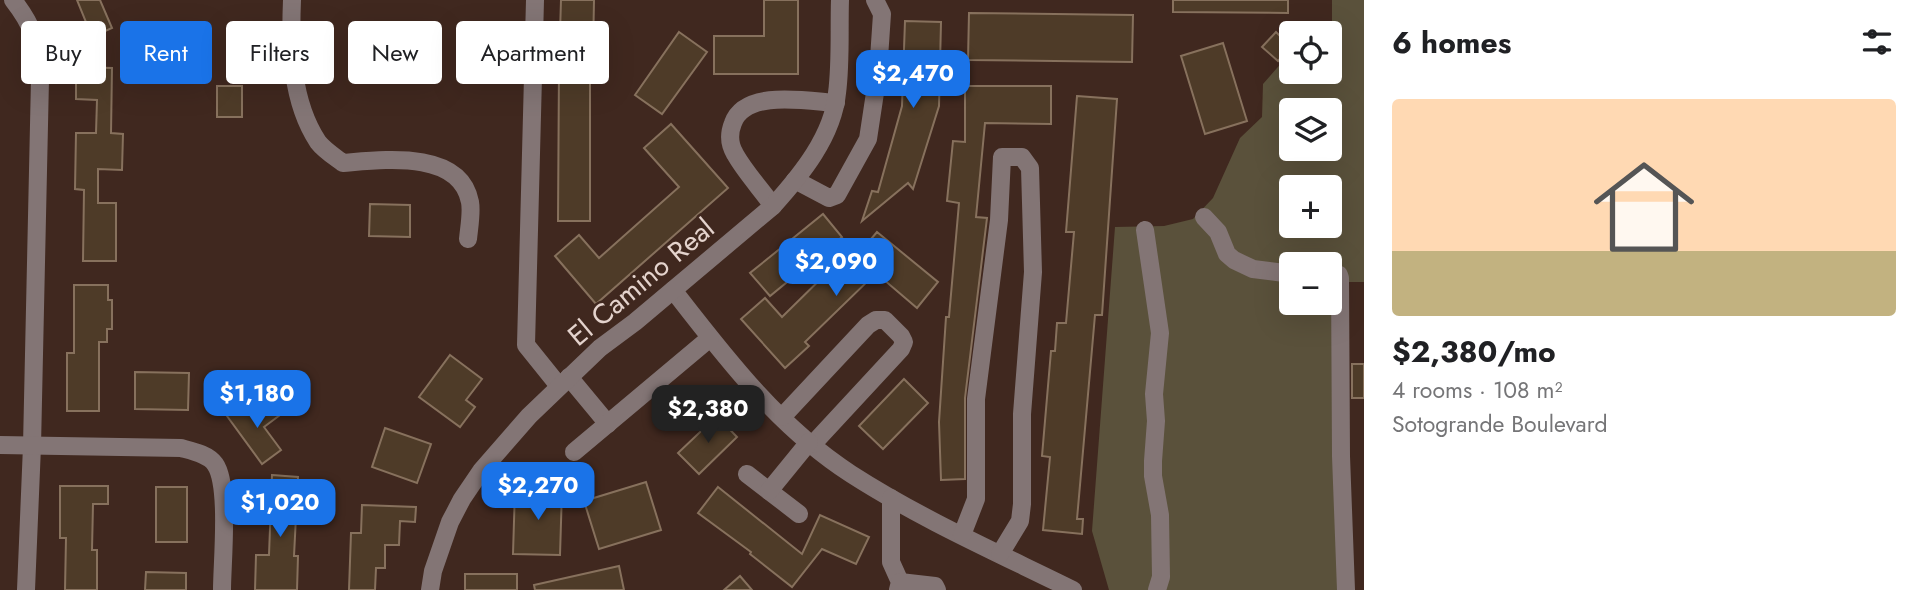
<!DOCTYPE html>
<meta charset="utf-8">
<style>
:root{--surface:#fff;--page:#f2f2f2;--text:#202124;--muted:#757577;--line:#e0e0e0;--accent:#1a73e8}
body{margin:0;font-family:Jost,sans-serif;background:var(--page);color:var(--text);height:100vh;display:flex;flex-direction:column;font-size:26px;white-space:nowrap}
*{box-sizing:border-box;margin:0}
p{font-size:23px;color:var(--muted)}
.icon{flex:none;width:38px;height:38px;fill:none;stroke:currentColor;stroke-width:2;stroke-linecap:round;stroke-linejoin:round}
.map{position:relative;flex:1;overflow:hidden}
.details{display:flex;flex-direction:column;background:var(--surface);width:560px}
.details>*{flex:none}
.top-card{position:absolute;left:21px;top:21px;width:665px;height:63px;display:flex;gap:14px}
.tools{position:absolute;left:1279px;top:21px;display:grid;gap:14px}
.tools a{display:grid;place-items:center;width:63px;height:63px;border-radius:7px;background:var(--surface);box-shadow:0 7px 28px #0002;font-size:35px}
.price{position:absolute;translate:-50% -60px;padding:0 16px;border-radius:14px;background:var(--accent);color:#fff;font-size:23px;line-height:46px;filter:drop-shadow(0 2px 4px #0008)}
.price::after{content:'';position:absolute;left:50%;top:42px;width:21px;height:16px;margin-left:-10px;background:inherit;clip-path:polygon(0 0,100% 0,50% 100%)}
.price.on{background:#222;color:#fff}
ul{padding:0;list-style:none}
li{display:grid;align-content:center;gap:14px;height:371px;padding:0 28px}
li+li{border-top:2px solid var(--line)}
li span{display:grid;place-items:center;height:217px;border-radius:7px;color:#555}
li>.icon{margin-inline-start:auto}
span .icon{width:126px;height:126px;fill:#fffc;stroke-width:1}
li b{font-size:30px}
h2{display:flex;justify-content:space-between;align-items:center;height:84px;padding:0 28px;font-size:30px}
.tag{padding:0 24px;border-radius:7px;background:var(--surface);box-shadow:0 7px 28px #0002;font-size:24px;line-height:63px}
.tag.on{background:var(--accent);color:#fff}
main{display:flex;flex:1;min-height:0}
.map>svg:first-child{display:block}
</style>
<main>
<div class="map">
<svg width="1364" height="590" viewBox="0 0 1364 590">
<rect width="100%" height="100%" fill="#40281f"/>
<path fill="#5a513b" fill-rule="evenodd" d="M1332,0H1364V282H1348L1349,590H1109L1092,531L1115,227L1164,226L1193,219L1213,198L1240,138L1262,117L1263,84L1291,52L1292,72H1330V33H1303H1318L1332,22ZM1292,110H1330V149H1292ZM1292,187H1330V226H1292ZM1292,264H1330V303H1292Z"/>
<g fill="#4e3b28" stroke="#87715d" stroke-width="2">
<polygon points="77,0 100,0 112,28 92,37"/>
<polygon points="561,0 594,0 593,53 590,53 590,221 558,221 559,66"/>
<polygon points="764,0 798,0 798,74 714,74 714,36 764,36"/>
<polygon points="1173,0 1288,0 1288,13 1173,12"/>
<polygon points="969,13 1133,15 1132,62 968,60"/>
<polygon points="905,21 941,22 939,106 913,189 908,183 862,221 872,191 878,192 902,106"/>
<polygon points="679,32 707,52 662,114 635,95"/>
<polygon points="1276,32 1291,47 1278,61 1262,47"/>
<polygon points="1223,43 1247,121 1205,134 1181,56"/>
<polygon points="76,67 112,68 111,133 123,134 122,170 98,169 98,203 116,203 116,261 83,261 84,190 75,189 76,133 96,133 97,100 76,99"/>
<rect x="217" y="86" width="25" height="31"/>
<polygon points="965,86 1051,86 1051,124 985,123 976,217 987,218 965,398 965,479 941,480 939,422 946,317 949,317 959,203 947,201 953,141 965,142"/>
<polygon points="1077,96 1117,99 1102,315 1095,315 1077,519 1083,519 1082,534 1043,530 1050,457 1042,456 1051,351 1055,351 1057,323 1066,323 1074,232 1066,232"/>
<polygon points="671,124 728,188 596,304 555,256 579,235 599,258 679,187 644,148"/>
<polygon points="370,204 410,205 410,237 369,236"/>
<polygon points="823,214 842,237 770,296 750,273"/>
<polygon points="877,232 938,282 917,308 876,273 805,342 809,346 785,368 741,319 765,298 782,317 840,260 853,274 860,252"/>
<polygon points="74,285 108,285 108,300 112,300 112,329 107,329 107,342 99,342 99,411 67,411 67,353 74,353"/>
<polygon points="450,355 482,379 466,400 475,407 460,427 419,397"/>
<rect x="1352" y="364" width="12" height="34"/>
<polygon points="135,372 189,373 188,410 135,409"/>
<polygon points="904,379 928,403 883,449 859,426"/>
<polygon points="270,400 280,415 264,427 281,450 262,464 227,416 243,405 250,414"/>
<polygon points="717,416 737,437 699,474 678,453"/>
<polygon points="385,428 431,444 417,483 372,467"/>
<polygon points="272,475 298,477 294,556 298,556 297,590 255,590 256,555 269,555"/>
<polygon points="646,482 661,530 599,549 584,501"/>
<polygon points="60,486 108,486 108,504 93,504 92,550 97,550 97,590 65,590 66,538 60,538"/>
<rect x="156" y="487" width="31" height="55"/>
<polygon points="718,487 802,554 820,515 869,537 856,564 822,549 792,587 750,554 751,552 698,513"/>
<polygon points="515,489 562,490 560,555 513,554"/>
<polygon points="362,505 416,507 415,522 400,521 399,545 385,545 385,568 376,568 375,590 349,590 351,533 361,533"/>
<polygon points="619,566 624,590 535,590 534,585"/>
<polygon points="146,572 186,573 186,590 145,590"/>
<rect x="465" y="574" width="52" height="16"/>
<polygon points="740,576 752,590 724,590"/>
</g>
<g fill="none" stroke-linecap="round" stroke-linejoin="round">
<g stroke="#837575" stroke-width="18">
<path d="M13,0C37,31 35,41 40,79L32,446L26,590"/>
<path d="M292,0C290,47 291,101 318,142C324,150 335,157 343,163C381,160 460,149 470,202C472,213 469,228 468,239"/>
<polyline points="535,0 526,345 559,386"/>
<polyline points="795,180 829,198 837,195 868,139 878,73 882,14 875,0"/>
<path d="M773,206C761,189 745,172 735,154C729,144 729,133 733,123C745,89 807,101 836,103"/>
<polyline points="1204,217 1218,232 1227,254 1234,260 1253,269 1292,274"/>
<polyline points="1145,230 1160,333 1154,394 1156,421 1153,461 1153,476 1160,515 1161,577 1157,590"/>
<polyline points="1330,274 1339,275 1340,278 1341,456 1346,590"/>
<path d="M673,290C725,357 778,427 851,474C921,519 998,553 1073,590"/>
<polyline points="569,377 608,424"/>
<polyline points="782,417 868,325 876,320 885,320 901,336 904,342 901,349 813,444"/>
<path d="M0,445L181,448C192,451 208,454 215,464C230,485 222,562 222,590"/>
<polyline points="574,452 710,338"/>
<polyline points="747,474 799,514"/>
<polyline points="769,491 809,442"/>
<polyline points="891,498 891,562 900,582 898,590"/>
<polyline points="962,535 976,499 976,399 999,220 1002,157 1022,157 1030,168 1033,272 1022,414 1022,504 1020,521 1000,554"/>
<polyline points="900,582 935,586 937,590"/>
<path d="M430,590L433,571L450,522L462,499L481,471L529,416L600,348L635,322L773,206C801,175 833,136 837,93C841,63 839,31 840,0"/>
</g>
</g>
<g text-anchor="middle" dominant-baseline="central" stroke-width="5" stroke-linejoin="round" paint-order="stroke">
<g font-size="28" fill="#e4d3cd" stroke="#40281f">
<text transform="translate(641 282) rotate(-40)">El Camino Real</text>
</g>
</g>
</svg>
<div class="tools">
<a><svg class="icon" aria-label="locate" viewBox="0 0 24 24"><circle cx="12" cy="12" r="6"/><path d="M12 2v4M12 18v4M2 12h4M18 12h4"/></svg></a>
<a><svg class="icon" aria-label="layers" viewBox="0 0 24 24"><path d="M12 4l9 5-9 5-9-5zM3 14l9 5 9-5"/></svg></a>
<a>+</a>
<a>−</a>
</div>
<b class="price" style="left:913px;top:110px">$2,470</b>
<b class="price" style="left:836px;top:298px">$2,090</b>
<b class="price" style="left:257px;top:430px">$1,180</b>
<b class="price on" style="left:708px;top:445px">$2,380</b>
<b class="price" style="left:538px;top:522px">$2,270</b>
<b class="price" style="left:280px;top:539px">$1,020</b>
<div class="top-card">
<a class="tag">Buy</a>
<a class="tag on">Rent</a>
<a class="tag">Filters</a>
<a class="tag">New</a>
<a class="tag">Apartment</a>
</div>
</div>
<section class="details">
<h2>6 homes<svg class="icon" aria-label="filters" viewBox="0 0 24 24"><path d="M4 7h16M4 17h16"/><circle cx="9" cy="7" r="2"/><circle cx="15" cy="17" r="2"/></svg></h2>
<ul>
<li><span style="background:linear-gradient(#ffd9b3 70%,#c2b280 0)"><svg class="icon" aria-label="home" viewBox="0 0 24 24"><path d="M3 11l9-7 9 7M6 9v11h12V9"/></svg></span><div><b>$2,380/mo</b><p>4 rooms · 108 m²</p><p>Sotogrande Boulevard</p></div></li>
</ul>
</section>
</main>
